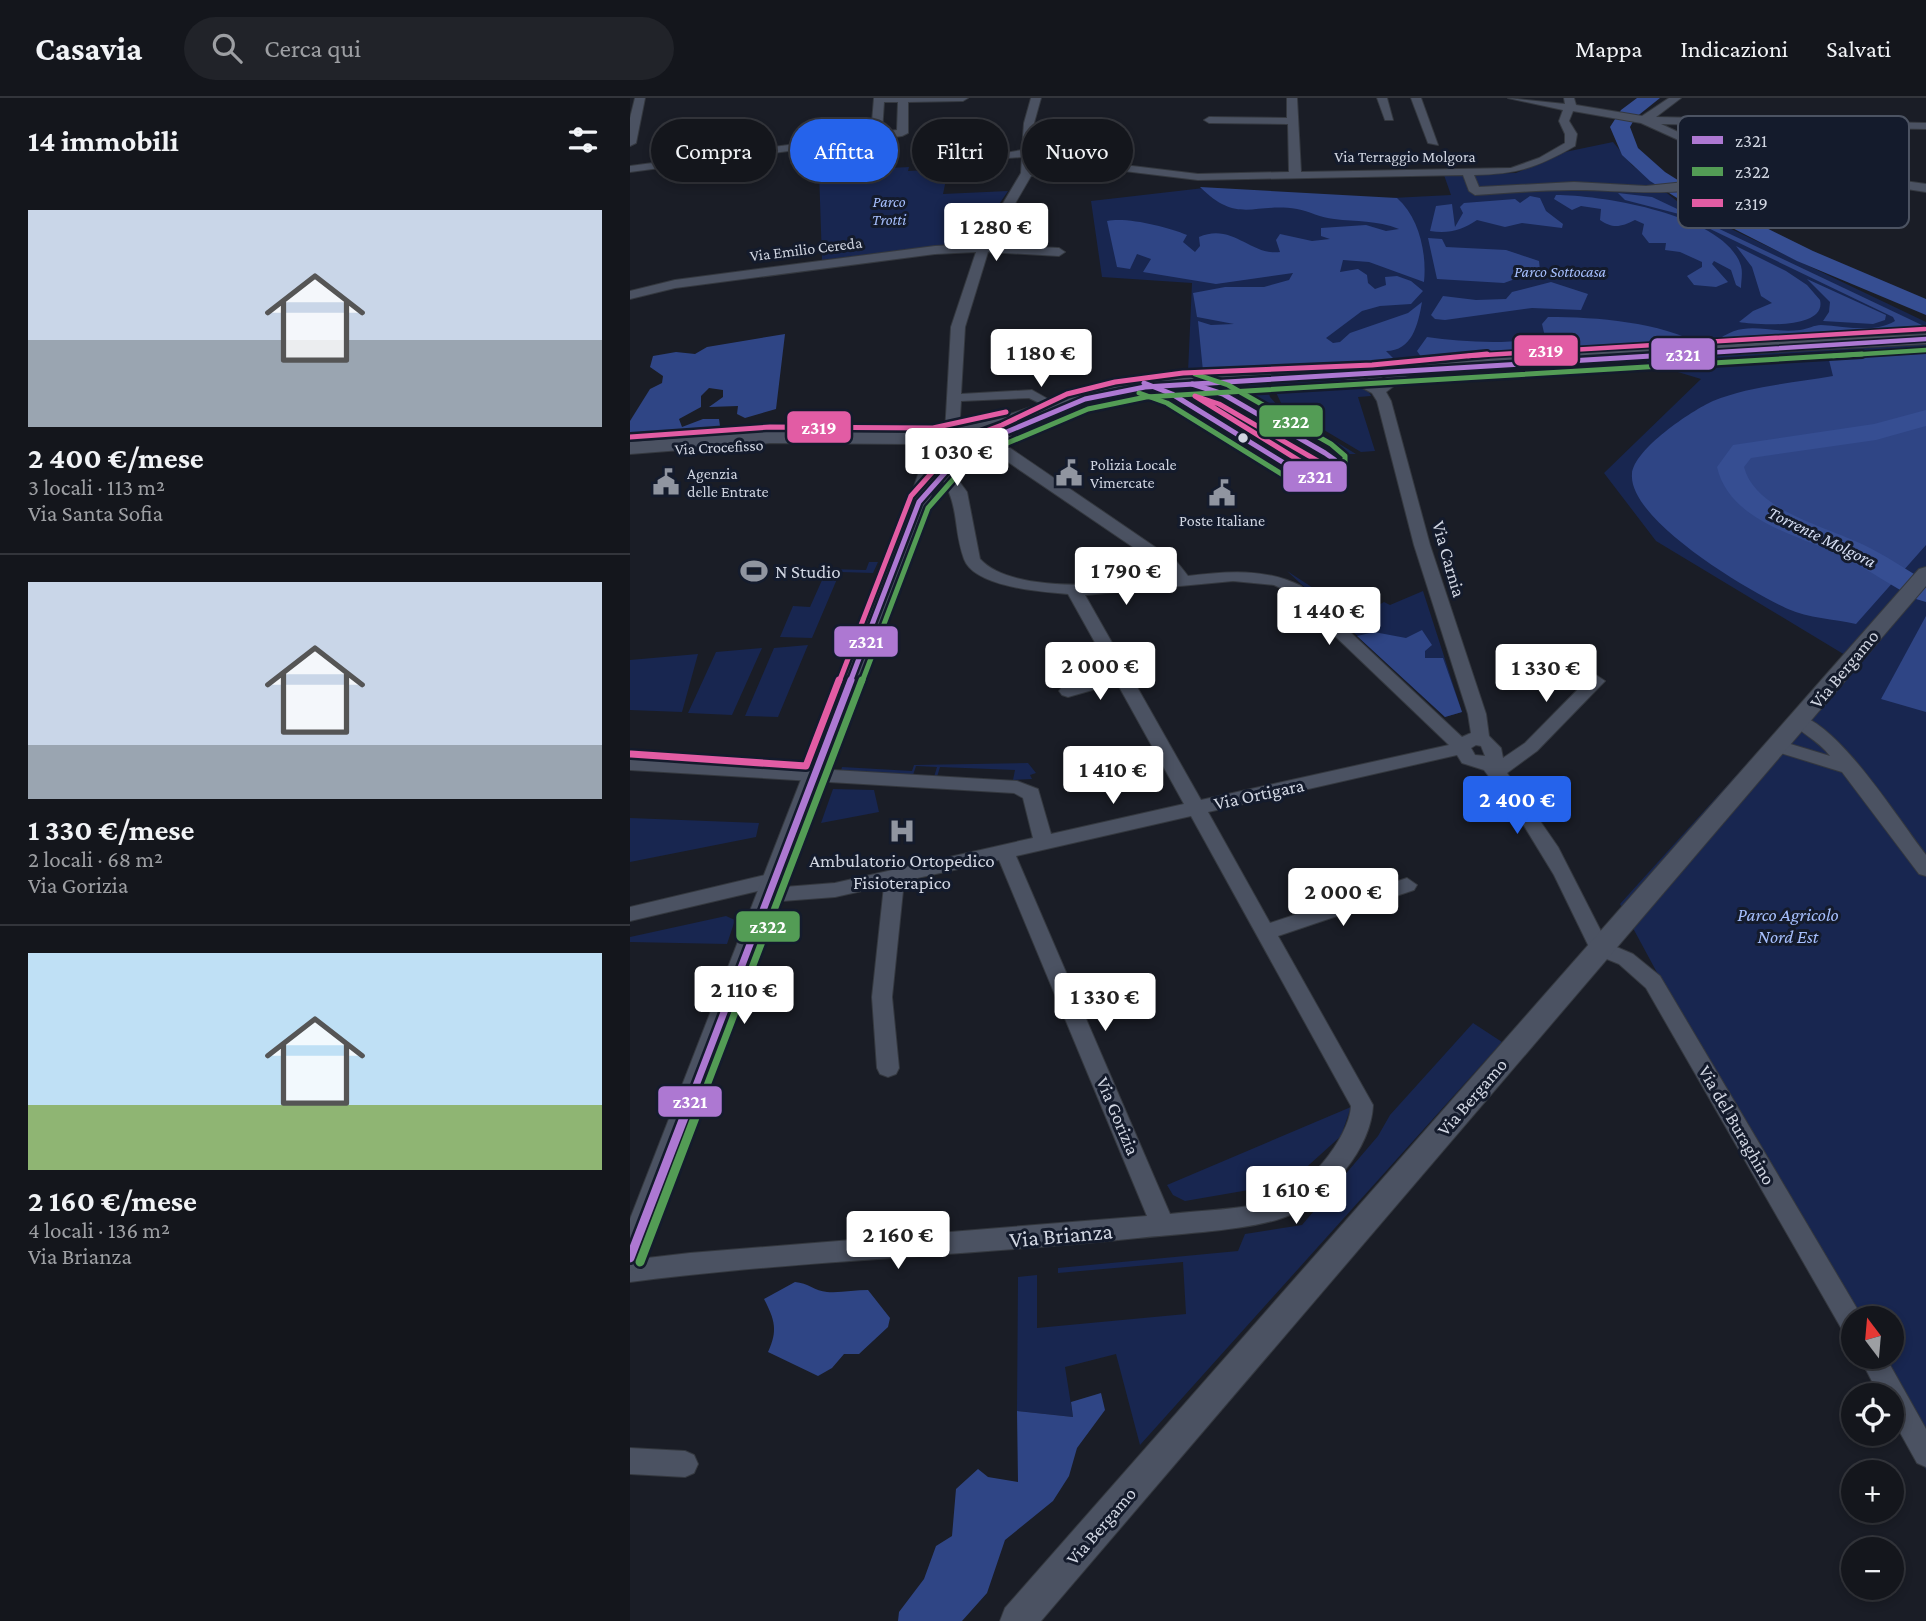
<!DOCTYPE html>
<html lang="it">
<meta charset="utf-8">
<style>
:root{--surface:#14161c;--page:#212329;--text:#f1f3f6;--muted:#9d9fa3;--line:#33353b;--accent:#2563eb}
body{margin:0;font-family:"Crimson Pro",serif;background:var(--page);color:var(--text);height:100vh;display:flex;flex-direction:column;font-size:26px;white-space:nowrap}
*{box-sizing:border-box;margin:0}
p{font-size:23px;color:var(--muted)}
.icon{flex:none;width:38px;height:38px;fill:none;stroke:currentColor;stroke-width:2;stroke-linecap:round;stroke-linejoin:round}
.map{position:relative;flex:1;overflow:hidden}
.side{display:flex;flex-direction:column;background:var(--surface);width:630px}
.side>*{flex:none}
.banner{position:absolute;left:21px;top:21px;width:665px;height:63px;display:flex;gap:14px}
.needle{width:46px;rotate:344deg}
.tools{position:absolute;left:1211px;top:1208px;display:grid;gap:14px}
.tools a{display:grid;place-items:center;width:63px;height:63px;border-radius:50%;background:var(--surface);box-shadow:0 4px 10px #0003,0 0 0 2px var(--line);font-size:35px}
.price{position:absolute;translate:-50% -60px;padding:0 16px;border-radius:7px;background:#fff;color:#222;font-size:23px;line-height:46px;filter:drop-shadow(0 2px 4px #0008)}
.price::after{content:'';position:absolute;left:50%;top:42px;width:21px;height:16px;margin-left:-10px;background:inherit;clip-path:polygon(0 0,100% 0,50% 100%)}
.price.on{background:var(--accent);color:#fff}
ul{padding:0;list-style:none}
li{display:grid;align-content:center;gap:14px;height:371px;padding:0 28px}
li+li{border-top:2px solid var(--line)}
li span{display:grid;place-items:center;height:217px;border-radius:0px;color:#555}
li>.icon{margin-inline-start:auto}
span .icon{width:126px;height:126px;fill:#fffc;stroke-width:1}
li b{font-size:30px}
h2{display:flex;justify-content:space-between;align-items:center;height:84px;padding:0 28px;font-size:30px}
.tag{padding:0 24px;border-radius:32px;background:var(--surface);box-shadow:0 4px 10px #0003,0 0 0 2px var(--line);font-size:24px;line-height:63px}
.tag.on{background:var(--accent);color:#fff}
header{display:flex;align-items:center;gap:42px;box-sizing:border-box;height:98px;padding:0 35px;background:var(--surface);border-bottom:2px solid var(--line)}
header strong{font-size:33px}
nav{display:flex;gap:38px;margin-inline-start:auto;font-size:24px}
.search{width:490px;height:63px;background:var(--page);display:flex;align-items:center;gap:18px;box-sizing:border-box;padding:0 24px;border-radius:38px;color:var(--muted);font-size:26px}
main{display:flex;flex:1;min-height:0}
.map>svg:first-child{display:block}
</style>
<header>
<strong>Casavia</strong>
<div class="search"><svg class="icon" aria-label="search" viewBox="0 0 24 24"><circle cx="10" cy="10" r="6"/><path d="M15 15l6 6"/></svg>Cerca qui</div>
<nav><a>Mappa</a><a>Indicazioni</a><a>Salvati</a></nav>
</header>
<main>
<section class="side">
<h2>14 immobili<svg class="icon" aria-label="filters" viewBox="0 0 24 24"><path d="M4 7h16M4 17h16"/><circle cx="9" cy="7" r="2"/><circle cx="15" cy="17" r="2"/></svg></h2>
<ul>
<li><span style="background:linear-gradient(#c9d6e8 60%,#9aa5b1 0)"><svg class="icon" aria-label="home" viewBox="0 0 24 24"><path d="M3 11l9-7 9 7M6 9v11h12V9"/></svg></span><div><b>2 400 €/mese</b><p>3 locali · 113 m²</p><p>Via Santa Sofia</p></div></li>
<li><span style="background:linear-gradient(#c9d6e8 75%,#9aa5b1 0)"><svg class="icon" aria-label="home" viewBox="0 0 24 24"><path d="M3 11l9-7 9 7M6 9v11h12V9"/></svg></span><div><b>1 330 €/mese</b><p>2 locali · 68 m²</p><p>Via Gorizia</p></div></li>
<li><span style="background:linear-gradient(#bfe0f5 70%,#8fb573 0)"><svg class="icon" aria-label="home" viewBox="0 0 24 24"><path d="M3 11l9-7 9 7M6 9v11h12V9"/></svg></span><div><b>2 160 €/mese</b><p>4 locali · 136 m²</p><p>Via Brianza</p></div></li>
</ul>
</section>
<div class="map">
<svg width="1296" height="1523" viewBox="0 0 1296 1523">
<rect width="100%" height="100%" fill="#1a1d26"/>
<g fill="#182650">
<polygon points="983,44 1002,67 1053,108 1296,224 1296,1372 1262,1309 1262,1297 1234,1258 1262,1258 1262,1220 1223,1220 1223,1238 990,806 1215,557 1026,443 974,375 1071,281 1018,265 1010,251 558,274 562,185 472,179 461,103 574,90 703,103 821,97 814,77 886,75 935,54"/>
<polygon points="322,59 325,66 319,67 313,96 378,93 344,143 192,162 189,73 238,76 240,71 279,69 278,73 296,72 297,60"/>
<path d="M711,282C722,284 736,286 741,298L728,299L745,353L731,354L652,307L641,284Z"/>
<polygon points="636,284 640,299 649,309 726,356 713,356 614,300 610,295 620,286"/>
<polygon points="239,464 248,464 243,475 210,474 182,540 150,539 163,508 180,509 197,471 236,472"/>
<path d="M657,473L711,508L719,504C733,512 740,512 754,504L760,507L793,493L832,614L815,619Z"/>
<polygon points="178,547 148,619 115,618 144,550"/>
<polygon points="132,550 102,617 58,615 86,554"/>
<polygon points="68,556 52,614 0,612 0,562"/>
<polygon points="398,665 406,675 400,677 402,681 383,682 385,672 310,669 307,679 304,679 307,669 286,668 283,677 211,673 212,669 282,673 284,667"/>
<polygon points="203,691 244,692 249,714 191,725"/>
<polygon points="0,720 129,725 126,739 0,764"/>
<polygon points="96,818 105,822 97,846 0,844 0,839"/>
<polygon points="843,925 872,944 510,1347 486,1256 435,1269 443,1319 387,1313 388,1179 407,1177 407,1230 556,1216 553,1164 428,1175 428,1170 608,1153 615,1136 672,1127 748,1038 760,1017"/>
<polygon points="721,1009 711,1038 659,1085 555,1103 543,1097 537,1087"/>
</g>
<g fill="#2f4585">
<path d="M570,89L767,100C789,119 797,155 794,184L739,164L713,162L710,174L728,171L737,177L738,185L745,191L756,187L755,179L767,178L781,183L793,193L781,206L750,208L732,213L696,240L703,245L710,244L720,235L778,215L792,204C788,227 782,253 756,253L767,264L573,273L568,223L581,227L604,226L567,219L563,195L595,189H634L659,182L663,175L586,186L513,174L521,161L507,156L500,171L487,169L477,123C498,119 537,129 557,137L553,144L565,154L570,148L569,139C602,124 621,158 650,154L646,142L650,136L682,143L700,141L691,138V130L736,127L756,133L769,131C746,122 727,124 704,121C691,120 679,113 667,111C624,104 608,127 570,89Z"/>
<path d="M988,95L1022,99L1296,229V234L1083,246C1114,219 1135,236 1170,232C1178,231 1184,227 1191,227C1216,228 1243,236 1265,223L1263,219L1049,116L995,102Z"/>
<path d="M926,97C972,97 1096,117 1111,168C1113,175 1111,183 1111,190L1106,187L1101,172L1084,163L1082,166L1098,184L1086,189L1064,187L1057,178L1072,169V164L1050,154L1035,152L1036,145H1019L1012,136L1014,126L1005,122C991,129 983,131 970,122L971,111L951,108L942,112L924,101Z"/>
<path d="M900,98L910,100L916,113L933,126L932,130L892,125L875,129L847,122C832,132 819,136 800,133L806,108L822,106L825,129L833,115L830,109L834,105L885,101L890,105Z"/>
<polygon points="798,140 812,141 816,149 876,152 909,163 910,172 874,185 807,181"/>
<path d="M1106,148L1156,173L1177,187L1190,202C1197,232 1127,227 1109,224L1123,213L1142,205L1131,198L1122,169Z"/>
<polygon points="1177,181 1256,217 1255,222 1243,226 1193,223 1199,214 1200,204"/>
<polygon points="921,184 958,196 951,212 902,210 815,222 805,221 801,217 813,198 846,202 876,201 882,194"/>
<path d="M918,219C968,219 1029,224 1073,247L794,263L787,253L797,239C832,244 880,247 915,239L912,226Z"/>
<path d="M155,236L146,311L115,320L107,316L108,308L79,309L93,299V292L79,290L71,298V309L49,321L52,329L73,321H89L90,328L97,335C115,327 129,323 145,337L47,343L25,336L17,337L0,346V323L20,291L32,285L33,278L20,269L23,258L46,254L65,256L77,249Z"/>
<path d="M1296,249V447L1226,526C1204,521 1178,520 1158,511C1120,494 998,422 1002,376C1004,351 1061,313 1083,303C1119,288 1164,285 1203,278L1198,258Z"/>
<polygon points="1296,518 1296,614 1251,601"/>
<polygon points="792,532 802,547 795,553 795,560 813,560 832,614 815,619 727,538 744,534 776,540"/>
<path d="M165,1184C178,1185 185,1193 197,1194C211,1195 225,1192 238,1192L260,1220L258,1229L229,1256H214L202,1270L188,1278L138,1254C148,1233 145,1222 134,1201Z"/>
<polygon points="471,1295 475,1312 447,1350 439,1378 423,1403 375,1442 357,1495 332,1523 268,1523 269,1514 294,1481 306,1448 322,1438 326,1391 348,1371 358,1379 388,1384 387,1313 443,1319 441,1304"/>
</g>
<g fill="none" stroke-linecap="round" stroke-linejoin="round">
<g fill="#364e92" fill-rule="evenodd">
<polygon points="1007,0 1030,0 1005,20 1000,29 1008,50 1035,74 1078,101 1183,153 1296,201 1296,217 1167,163 1063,110 1020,83 992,57 980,29 991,12"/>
<path d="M1296,312V328L1246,342L1121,360L1114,369C1125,413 1198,429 1234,447C1255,457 1275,471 1296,483V504L1286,501C1262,488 1239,472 1215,460C1171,437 1100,425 1087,369L1103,347L1244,326Z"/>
</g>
<g stroke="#34383f" stroke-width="2">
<g id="minor">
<polygon points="5,0 15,0 6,45 0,48 0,20"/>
<path d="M244,0H338L333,3L278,4V35L272,38L0,74V68L241,36ZM254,4H268L267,32L252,34Z"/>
<path d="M401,0H411L404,25L403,71L494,67L568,76L659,74L658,26L579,25L574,22L579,19L657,20V0H667L671,74L881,70L909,60L935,45V36L929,23L933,12L878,0L935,6L934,0H944L946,7L1012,18L1039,0H1051L1026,19L1296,25V31L1031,26L1112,64L1114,66L1108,69L1011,25L943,13L939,23L947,36L945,48C906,70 888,76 844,77L849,89L944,84L1016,88L1074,82L1110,70L1116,73C1077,105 989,91 942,92C910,92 877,95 845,97L839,93L833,77L568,82L494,73L401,78L361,147L429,150L435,154L429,158L358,154L335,229L331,296L402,292L425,305L418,309L399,300L331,303L329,335L322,339L315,335L321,229L346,154L305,156L45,190L0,201V193L45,182L305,148L349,146L391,75L392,59L364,61L358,58L392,52L394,25Z"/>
<polygon points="747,0 757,0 763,22 755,22"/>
<polygon points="781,0 791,0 808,47 798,45"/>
<polygon points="1129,66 1168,68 1296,86 1296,94 1168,74 1125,71 1123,69"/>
<path d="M746,266L753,270L751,283L770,271L782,274L756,294L761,303L800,447L856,616L859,638L871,650L873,660L895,645L960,579L966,577L975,583L907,653L877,675L928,749L977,845L1003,856L1030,878L1232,1219L1223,1220V1238L1214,1235L1016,890L989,866L962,855L924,777L885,713L854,672L832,665L827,657L578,714L640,825L777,780L787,787L784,792L648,838L743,1007C741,1051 699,1099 660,1117C627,1132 547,1136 508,1140C339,1158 169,1162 0,1184V1162L60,1155L517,1118L369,762L274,783L262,899L269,970L266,976L258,979L250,976L247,970L242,899L254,788L205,799L139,804L132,802L129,797L132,792L0,823V809L144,775L154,782L151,787L142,790L205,785L403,740L393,700L384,695L0,672V660L387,683L408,691L421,736L554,706L487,585L438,599L432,597L429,593L432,589L482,575L438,496C412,494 344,489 334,461C322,427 331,408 308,374L315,370L320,371L337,394L350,461C384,498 496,486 543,480L541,475L353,347L351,344L358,340L380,350L547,464L558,478C597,473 635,470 671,488L832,639L841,635L838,616L784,447L747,303L742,295L710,278L717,274L738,282L739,270ZM603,483L644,487L659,494L819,647L571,702L455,497ZM846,647L851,648L855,658L845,657L841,650ZM561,718L721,1008C719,1041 675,1094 642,1103C610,1112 573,1112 540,1116L386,758Z"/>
<path d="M1169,617C1211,629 1268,721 1296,757V778L1289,776L1212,674L1141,652L1138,648L1147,642L1200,658C1188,642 1169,634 1160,623L1163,619Z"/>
<polygon points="1229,1258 1255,1258 1296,1331 1296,1369 1287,1365 1262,1320 1262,1297 1249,1297"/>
<polygon points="0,1350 55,1353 64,1357 68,1366 64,1375 55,1379 0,1376"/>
</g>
</g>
<g stroke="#34383f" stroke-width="2">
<g id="tertiary">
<polygon points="1296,236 1296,246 540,286 467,298 376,330 314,344 314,348 323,349 372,332 381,338 379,342 331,359 312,358 299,404 15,1160 11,1169 0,1173 0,1121 279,404 295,355 284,353 284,346 140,345 0,356 0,344 140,333 302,335 366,321 458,289 540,276"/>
<polygon points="1296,469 1296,488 411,1523 370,1523 375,1510 1289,471"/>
</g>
</g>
<use href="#minor" fill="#4b5262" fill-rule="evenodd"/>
<use href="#tertiary" fill="#4b5262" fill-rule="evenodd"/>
<g stroke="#141b2c" stroke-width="8">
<polyline id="bus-1-far3" points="1026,258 1296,241"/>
</g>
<g stroke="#141b2c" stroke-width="10">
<g id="bus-1-far2">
<polyline points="514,285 542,296 675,378 691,379 707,371 705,362 695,355 593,296 562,286"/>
<polyline points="336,351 455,301 515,289 1054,256"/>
<polyline points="220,584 289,404 336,351"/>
</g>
</g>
<g stroke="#141b2c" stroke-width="12">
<polyline id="bus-1-far1" points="62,998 221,582"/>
</g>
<g stroke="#141b2c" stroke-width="14">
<polyline id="bus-1" points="0,1160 63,996"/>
</g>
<g stroke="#141b2c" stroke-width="8">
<polyline id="bus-2-far3" points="1203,258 1296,252"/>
</g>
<g stroke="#141b2c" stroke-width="10">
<g id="bus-2-far2">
<polyline points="509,295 537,305 671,388 694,389 715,377 715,358 701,346 598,287 565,276"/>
<polyline points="232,584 298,410 342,360 458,311 516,299 1232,256"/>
</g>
</g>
<g stroke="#141b2c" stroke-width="12">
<polyline id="bus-2-far1" points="73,998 232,582"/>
</g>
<g stroke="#141b2c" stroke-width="14">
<polyline id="bus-2" points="10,1164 74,996"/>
</g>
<g stroke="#141b2c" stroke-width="8">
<polyline id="bus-3-far2" points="838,258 1295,231"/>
</g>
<g stroke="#141b2c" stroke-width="10">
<g id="bus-3-far1">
<polygon points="565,298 589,306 693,366 678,368"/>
<polyline points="0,339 140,329 303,330 376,314"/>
<polyline points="209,584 281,398 331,342 372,327 437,296 485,284 553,275 742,267 857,256"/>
</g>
</g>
<g stroke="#141b2c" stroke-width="12">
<polyline id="bus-3" points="1,656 176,668 209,582"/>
</g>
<use href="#bus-1-far3" stroke="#ad78d2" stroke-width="4.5"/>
<use href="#bus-1-far2" stroke="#ad78d2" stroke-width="5"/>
<use href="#bus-1-far1" stroke="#ad78d2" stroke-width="7"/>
<use href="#bus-1" stroke="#ad78d2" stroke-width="9"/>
<use href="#bus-2-far3" stroke="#539c55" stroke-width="4.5"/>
<use href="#bus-2-far2" stroke="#539c55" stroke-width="5"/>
<use href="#bus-2-far1" stroke="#539c55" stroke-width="7"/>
<use href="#bus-2" stroke="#539c55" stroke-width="9"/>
<use href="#bus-3-far2" stroke="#e25ca4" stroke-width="4.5"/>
<use href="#bus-3-far1" stroke="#e25ca4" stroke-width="5"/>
<use href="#bus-3" stroke="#e25ca4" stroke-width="7"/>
</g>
<defs>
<g id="civic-bare" transform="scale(2.1)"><path d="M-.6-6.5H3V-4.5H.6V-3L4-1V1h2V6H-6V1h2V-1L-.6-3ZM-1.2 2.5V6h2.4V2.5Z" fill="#9095a0" stroke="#141b2c" stroke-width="2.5" paint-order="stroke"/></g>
<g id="stadium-bare" transform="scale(2.1)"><path d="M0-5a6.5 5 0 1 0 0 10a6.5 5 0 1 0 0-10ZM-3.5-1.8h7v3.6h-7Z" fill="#9095a0" stroke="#141b2c" stroke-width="2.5" paint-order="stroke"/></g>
<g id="hospital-bare" transform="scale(2.1)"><path d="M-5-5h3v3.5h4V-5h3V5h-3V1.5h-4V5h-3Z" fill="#9095a0" stroke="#141b2c" stroke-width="2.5" paint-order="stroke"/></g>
</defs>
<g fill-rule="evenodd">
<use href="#civic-bare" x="439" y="375"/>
<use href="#civic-bare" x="36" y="384"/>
<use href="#civic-bare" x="592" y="395"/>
<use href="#stadium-bare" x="124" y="473"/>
<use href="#hospital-bare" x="272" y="733"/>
</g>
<circle fill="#d0d5e1" stroke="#141b2c" stroke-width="2.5" cx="613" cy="340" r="6"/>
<g text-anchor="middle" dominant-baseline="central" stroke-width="6" stroke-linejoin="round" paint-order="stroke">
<g font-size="16" fill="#d0d5e1" stroke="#141b2c">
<text x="775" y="58">Via Terraggio Molgora</text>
<text transform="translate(176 151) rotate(-7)">Via Emilio Cereda</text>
<text transform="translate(89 349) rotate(-3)">Via Crocefisso</text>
</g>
<g font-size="16" font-style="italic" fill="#a6bffd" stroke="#141b2c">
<text x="259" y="103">Parco<tspan x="259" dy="18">Trotti</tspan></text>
<text x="930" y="173">Parco Sottocasa</text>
</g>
<g font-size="16" fill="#d0d5e1" stroke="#141b2c" text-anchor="start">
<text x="460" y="366">Polizia Locale<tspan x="460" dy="18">Vimercate</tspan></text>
<text x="57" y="375">Agenzia<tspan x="57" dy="18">delle Entrate</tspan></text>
<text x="592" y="422" text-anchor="middle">Poste Italiane</text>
</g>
<g font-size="18" font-style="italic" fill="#d4ddf2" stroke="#141b2c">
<text transform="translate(1192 439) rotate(26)">Torrente Molgora</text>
</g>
<g font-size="19" fill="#d0d5e1" stroke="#141b2c">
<text transform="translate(819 461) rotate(74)">Via Carnia</text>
<text transform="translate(1214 571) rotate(-50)">Via Bergamo</text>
<text transform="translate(629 696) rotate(-12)">Via Ortigara</text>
<text transform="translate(842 999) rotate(-49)">Via Bergamo</text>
<text transform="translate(488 1018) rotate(67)">Via Gorizia</text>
<text transform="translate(1107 1027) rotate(60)">Via del Buraghino</text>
<text transform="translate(471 1428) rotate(-49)">Via Bergamo</text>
</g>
<g font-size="19" fill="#d0d5e1" stroke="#141b2c" text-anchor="start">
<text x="145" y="473">N Studio</text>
<text x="272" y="762" text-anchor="middle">Ambulatorio Ortopedico<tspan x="272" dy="22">Fisioterapico</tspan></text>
</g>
<g font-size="19" font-style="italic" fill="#a6bffd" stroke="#141b2c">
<text x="1158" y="816">Parco Agricolo<tspan x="1158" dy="22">Nord Est</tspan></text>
</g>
<g font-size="23" fill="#d0d5e1" stroke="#141b2c">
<text transform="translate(431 1137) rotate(-5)">Via Brianza</text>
</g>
</g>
<rect x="1048" y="18" width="231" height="112" rx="10" fill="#141b2c" stroke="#4c5362" stroke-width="2"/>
<rect x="1062" y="38" width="31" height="8" fill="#ad78d2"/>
<rect x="1062" y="69" width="31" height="9" fill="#539c55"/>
<rect x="1062" y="101" width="31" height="8" fill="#e25ca4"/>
<g font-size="19" fill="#d0d5e1">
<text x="1105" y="49">z321</text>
<text x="1105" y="80">z322</text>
<text x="1105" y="112">z319</text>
</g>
<g stroke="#141b2c" stroke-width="2.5">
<rect x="883" y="236" width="66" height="33" rx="7" fill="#e25ca4"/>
<rect x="1020" y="239" width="66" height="34" rx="7" fill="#ad78d2"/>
<rect x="628" y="306" width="66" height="34" rx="7" fill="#539c55"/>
<rect x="156" y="312" width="66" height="34" rx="7" fill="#e25ca4"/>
<rect x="652" y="362" width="66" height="33" rx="7" fill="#ad78d2"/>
<rect x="203" y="527" width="66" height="33" rx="7" fill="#ad78d2"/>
<rect x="105" y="812" width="66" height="33" rx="7" fill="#539c55"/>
<rect x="27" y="987" width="66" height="33" rx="7" fill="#ad78d2"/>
</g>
<g font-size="19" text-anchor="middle" font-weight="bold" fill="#fff">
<text x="916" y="259">z319</text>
<text x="1053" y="263">z321</text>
<text x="661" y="330">z322</text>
<text x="189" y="336">z319</text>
<text x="685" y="385">z321</text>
<text x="236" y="550">z321</text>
<text x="138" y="835">z322</text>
<text x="60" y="1010">z321</text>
</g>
</svg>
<div class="tools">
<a><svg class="needle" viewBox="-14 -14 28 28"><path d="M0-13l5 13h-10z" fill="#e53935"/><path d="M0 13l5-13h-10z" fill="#9d9fa3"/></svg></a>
<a><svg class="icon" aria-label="locate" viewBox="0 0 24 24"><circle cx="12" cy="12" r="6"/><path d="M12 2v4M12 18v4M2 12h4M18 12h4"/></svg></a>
<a>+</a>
<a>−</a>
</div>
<b class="price" style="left:366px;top:165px">1 280 €</b>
<b class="price" style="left:411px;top:291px">1 180 €</b>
<b class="price" style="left:327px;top:390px">1 030 €</b>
<b class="price" style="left:496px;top:509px">1 790 €</b>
<b class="price" style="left:699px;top:549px">1 440 €</b>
<b class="price" style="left:470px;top:604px">2 000 €</b>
<b class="price" style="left:916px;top:606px">1 330 €</b>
<b class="price" style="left:483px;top:708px">1 410 €</b>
<b class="price on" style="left:887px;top:738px">2 400 €</b>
<b class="price" style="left:713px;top:830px">2 000 €</b>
<b class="price" style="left:114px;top:928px">2 110 €</b>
<b class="price" style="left:475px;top:935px">1 330 €</b>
<b class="price" style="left:666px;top:1128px">1 610 €</b>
<b class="price" style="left:268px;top:1173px">2 160 €</b>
<div class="banner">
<a class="tag">Compra</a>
<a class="tag on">Affitta</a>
<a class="tag">Filtri</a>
<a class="tag">Nuovo</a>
</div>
</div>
</main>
